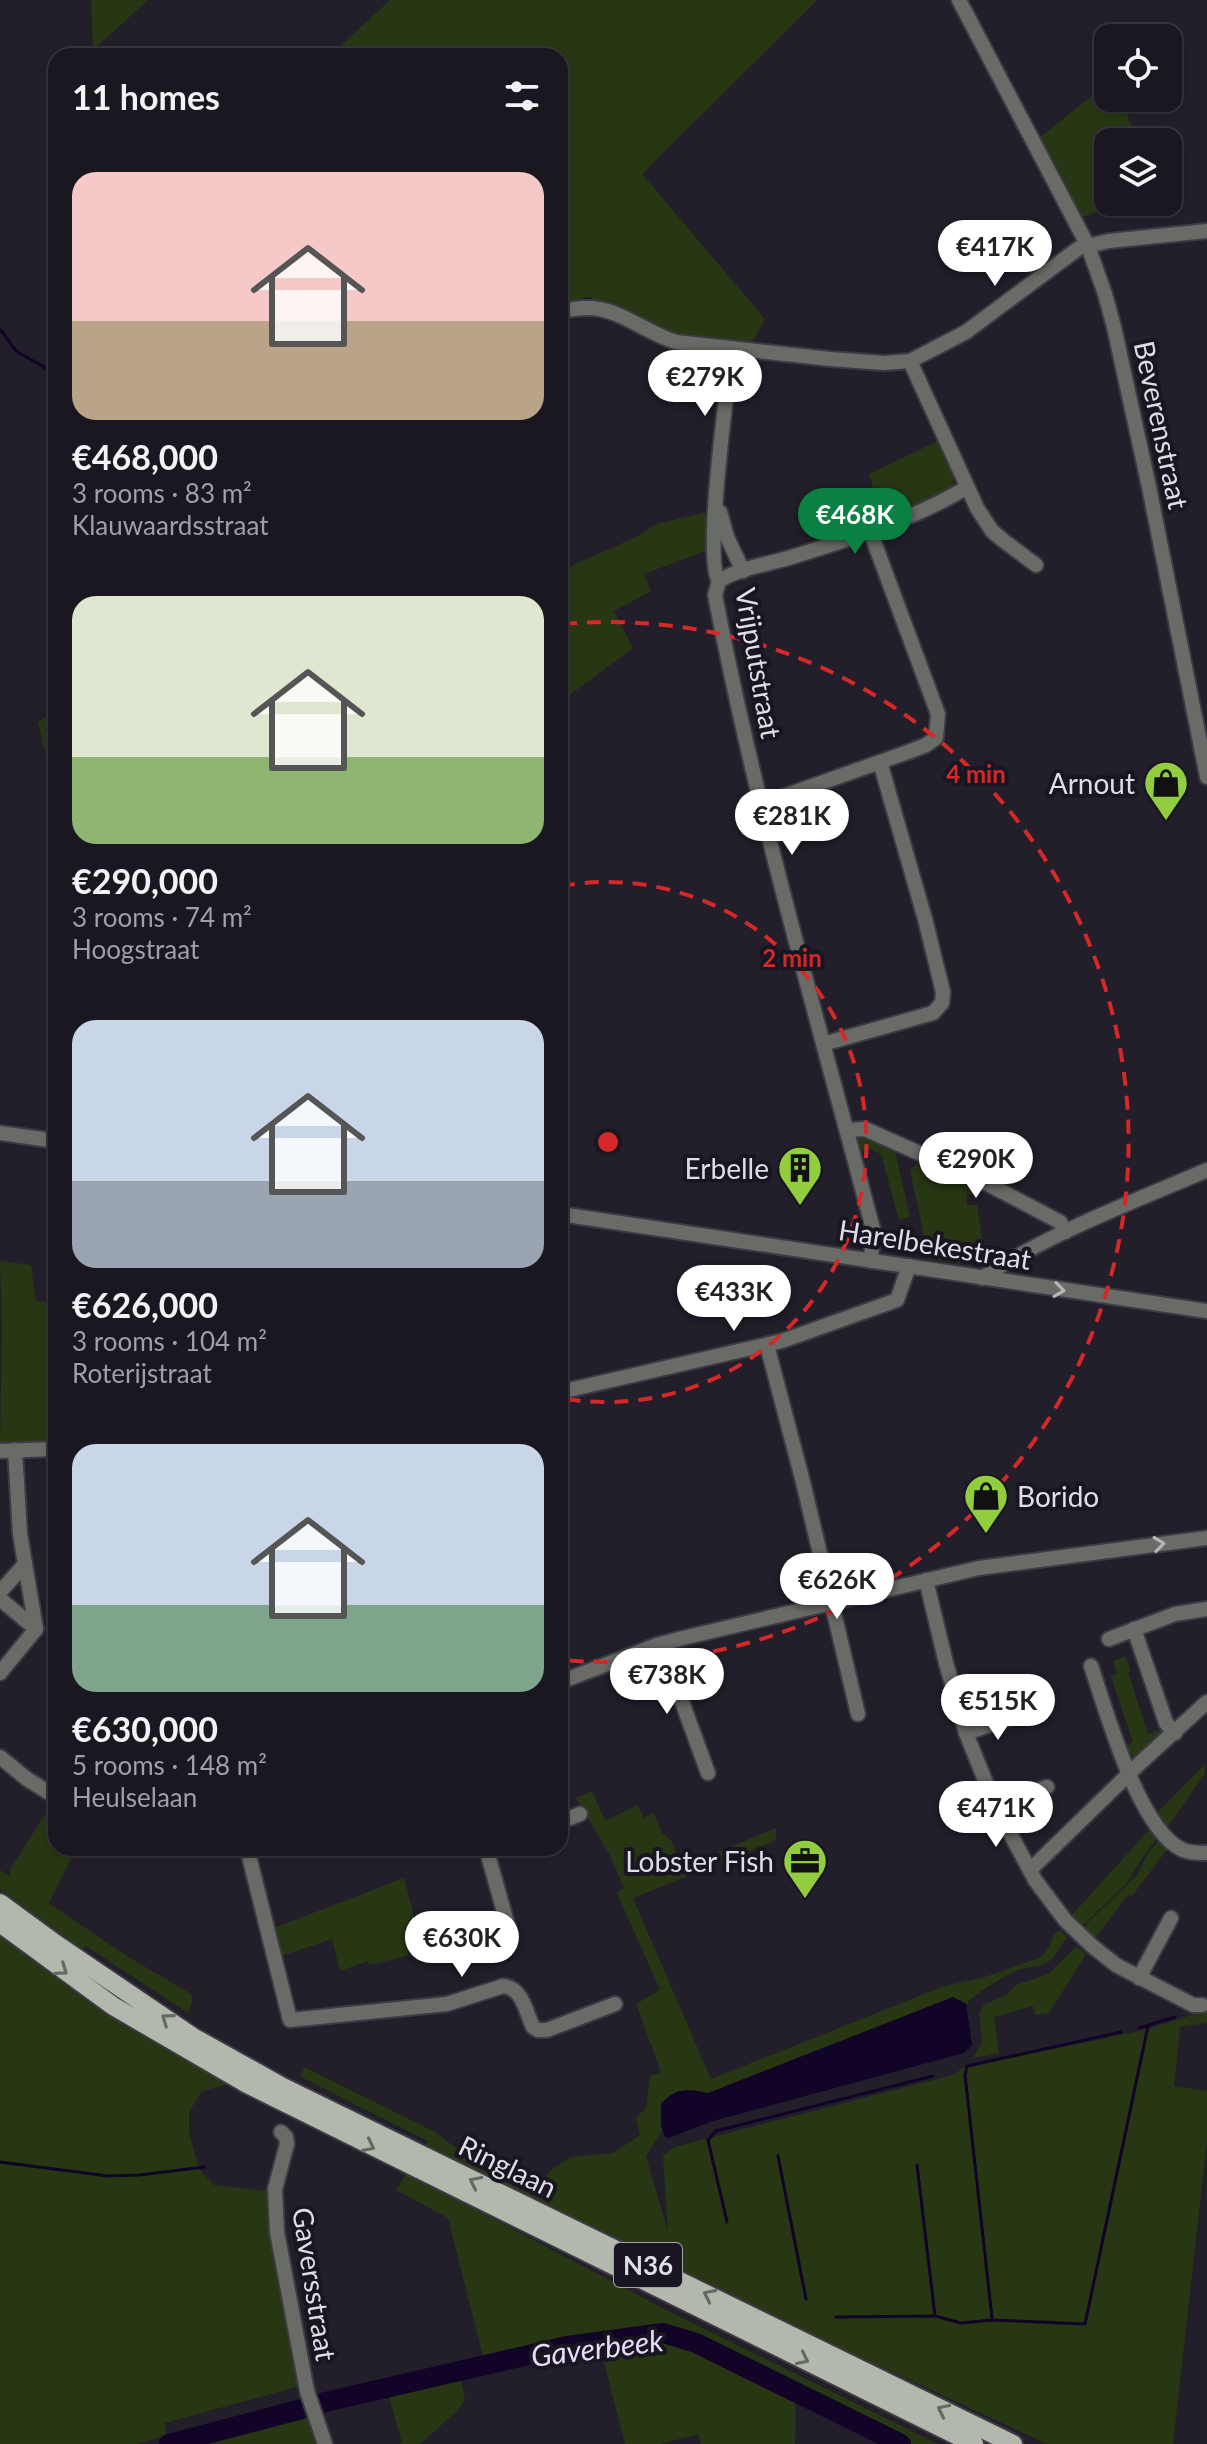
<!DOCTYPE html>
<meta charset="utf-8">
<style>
:root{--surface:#1a1720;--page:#232029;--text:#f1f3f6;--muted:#9f9fa5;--line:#38363e;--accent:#0b8043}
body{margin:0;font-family:Lato,sans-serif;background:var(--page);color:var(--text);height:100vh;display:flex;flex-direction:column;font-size:30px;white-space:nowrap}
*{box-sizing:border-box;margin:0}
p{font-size:26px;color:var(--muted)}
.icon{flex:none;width:44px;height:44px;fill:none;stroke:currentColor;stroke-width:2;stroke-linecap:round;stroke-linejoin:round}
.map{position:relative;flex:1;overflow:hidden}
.drawer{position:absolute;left:48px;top:48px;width:520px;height:1808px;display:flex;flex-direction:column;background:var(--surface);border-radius:24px;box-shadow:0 2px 6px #0004,0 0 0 2px var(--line)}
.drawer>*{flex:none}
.fabs{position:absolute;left:1094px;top:24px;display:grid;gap:16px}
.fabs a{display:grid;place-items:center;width:88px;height:88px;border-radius:16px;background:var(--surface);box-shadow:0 2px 6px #0004,0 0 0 2px var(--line);font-size:40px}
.price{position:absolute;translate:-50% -68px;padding:0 18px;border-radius:28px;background:#fff;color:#222;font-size:26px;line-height:52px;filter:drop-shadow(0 2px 4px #0008)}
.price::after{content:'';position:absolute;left:50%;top:48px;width:24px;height:18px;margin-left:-12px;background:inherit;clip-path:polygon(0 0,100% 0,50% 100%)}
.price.active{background:var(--accent);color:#fff}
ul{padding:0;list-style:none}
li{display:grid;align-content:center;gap:16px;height:424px;padding:0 24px}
li span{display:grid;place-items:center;height:248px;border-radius:24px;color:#555}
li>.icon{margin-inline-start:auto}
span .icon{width:144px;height:144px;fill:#fffc;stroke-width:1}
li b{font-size:34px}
h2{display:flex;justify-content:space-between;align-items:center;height:96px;padding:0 24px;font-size:34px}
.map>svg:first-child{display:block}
</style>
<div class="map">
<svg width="1207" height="2444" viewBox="0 0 1207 2444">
<rect width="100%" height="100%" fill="#221f2a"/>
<g fill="#273713">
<polygon points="91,0 148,0 93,50"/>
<polygon points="390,0 817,0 642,174 765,319 752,343 677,336 638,320 560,307 560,56 338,56 335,51"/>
<polygon points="1108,83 1108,98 1121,98 1137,142 1108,142 1108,202 1129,202 1082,217 1039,138"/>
<path d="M938,441C947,458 960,472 950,490L876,522L872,508L878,504L869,474Z"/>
<polygon points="708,512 705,551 644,574 651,591 614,611 633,648 560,702 560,571 636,537 656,524"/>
<polygon points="56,711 56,776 51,779 38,722"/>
<polygon points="858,1133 894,1147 910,1217 899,1220 881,1154 870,1149 858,1152 854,1136"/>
<polygon points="918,1163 952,1173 975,1187 977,1194 967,1194 967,1205 977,1205 982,1239 996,1256 969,1265 929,1259 910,1170"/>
<polygon points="0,1261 31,1265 36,1301 56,1302 56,1443 0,1445 2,1326"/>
<polygon points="1125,1656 1131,1671 1128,1672 1148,1734 1163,1729 1165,1735 1144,1756 1134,1757 1129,1753 1126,1745 1133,1742 1111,1676 1117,1674 1113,1661"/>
<polygon points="1205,1764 1205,1773 1167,1828 1157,1813"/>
<path d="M592,1791L605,1821L638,1805L644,1818L654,1813L662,1833L671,1840L682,1867L776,1828V1838L772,1842L633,1898L711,2079L944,1986L982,1978L1041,1957L1046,1952L1054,1935L1060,1930L1067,1937C1061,1945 1056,1956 1048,1962C1039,1968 1028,1966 1018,1970C1006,1974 974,1995 966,2004L960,2000L708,2093C688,2089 676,2087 661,2104L662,2131L646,2156L668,2232L663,2156L674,2147L953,2075L963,2068L1145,2030L1207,2010V2023L1180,2027L1174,2086L1207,2091V2140L1173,2444H1047L724,2294L424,2148L428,2141L301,2077L304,2067L435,2132L457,2149L463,2140L542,2181L551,2170L571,2157L613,2153L640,2135L636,2118L646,2108L650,2076L661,2072L636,2004L660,1990L617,1893L624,1888L608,1852L576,1798Z"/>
<polygon points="52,1803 56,1805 56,1848 76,1848 49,1903 125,1955 191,1994 193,1999 188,2013 86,1946 82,1951 0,1889 0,1870 10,1877 10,1870"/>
<polygon points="1150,1829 1158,1837 1143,1857 1126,1884 1082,1926 1072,1915"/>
<polygon points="1160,1839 1168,1848 1132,1896 1128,1895 1095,1938 1085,1928 1087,1923 1137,1875 1149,1852"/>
<polygon points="404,1878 423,1952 369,1965 368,1961 340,1971 332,1939 281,1956 274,1928"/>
<polygon points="0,1930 233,2083 202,2091 189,2112 189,2133 199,2169 214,2185 267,2191 270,2238 300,2386 165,2423 166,2435 137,2444 0,2444"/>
<polygon points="1076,1946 1086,1954 1049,2013 1036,2015 1033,2006 994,2017 999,2053 973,2058 982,2043 979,2012 984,2005 1006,1995 1016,1985 1049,1974"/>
<polygon points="407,2173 668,2311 938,2444 907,2444 705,2344 662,2330 578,2340 484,2360 448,2218 396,2190"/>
<polygon points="664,2337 680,2340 796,2397 795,2444 701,2444 698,2434 660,2444 625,2444 600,2346"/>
<polygon points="459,2375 465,2399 458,2410 420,2444 399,2444 402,2442 388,2394"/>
<polygon points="308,2411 320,2444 186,2444"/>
</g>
<path fill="#110426" d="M953,1997L966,2004L972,2045L964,2053L713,2121L669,2138L665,2137L661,2126V2104C676,2087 688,2089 708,2093Z"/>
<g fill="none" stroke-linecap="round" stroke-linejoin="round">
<g stroke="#110426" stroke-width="3">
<polyline points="578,301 590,299"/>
<polyline points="0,329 16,351 56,374"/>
<polyline points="1139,2028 1175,2017"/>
<polyline points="778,2156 806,2299"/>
<polyline points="0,2162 108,2176 140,2175 204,2167"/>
<polyline points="917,2165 935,2316"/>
<polyline points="727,2222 708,2140 716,2131 933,2076"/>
<polyline points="836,2317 935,2316 961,2323 992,2320 1085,2324 1148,2026"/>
<polyline points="992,2318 965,2075 967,2066 1121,2032"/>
</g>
<g stroke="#110426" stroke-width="20">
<polyline points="321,2403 567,2346 663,2333 696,2343 901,2444"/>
<polyline points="169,2444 302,2409"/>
</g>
<g stroke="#3c3a44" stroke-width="18">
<g id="minor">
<polyline points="959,0 1088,246 1105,294 1114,327 1149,487 1207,777"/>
<path d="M560,311C573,309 586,306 599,309C626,314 649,334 676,342L830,359L884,363L910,361L966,332L1079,248L1109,241L1207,231"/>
<path d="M732,348C728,385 703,560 719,581L715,595C756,809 817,1018 873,1229L871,1261"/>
<polyline points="910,361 977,508 992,531 1004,541 1036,565"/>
<polyline points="720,512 727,537 743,571"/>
<path d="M719,581C741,567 771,564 795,556C853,538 914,519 966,488"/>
<polyline points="759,805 908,752 926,745 936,738 938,714 870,531"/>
<polyline points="823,1044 933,1013 942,1003 943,992 925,919 880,762"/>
<polyline points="847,1130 865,1129 980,1180 1060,1222 1065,1232"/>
<polyline points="0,1133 56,1141"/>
<polyline points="560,1214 1207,1311"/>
<path d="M982,1278C1051,1232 1131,1203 1207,1170"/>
<polyline points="767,1345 803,1482 858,1714"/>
<polyline points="560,1392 782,1341 897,1300 909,1266"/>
<polyline points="0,1451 56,1449"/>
<polyline points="926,1580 946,1663 966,1733 995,1805 1035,1880 1065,1920 1091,1945 1116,1965 1193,2005 1202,2005"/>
<polyline points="0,1592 25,1564"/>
<polyline points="0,1599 36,1629"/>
<polyline points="1134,1629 1166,1723 1175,1733"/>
<polyline points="1109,1639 1175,1614 1207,1609"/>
<polyline points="657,1645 681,1699 708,1773"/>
<path d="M1091,1666C1106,1710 1139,1831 1183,1850C1190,1853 1199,1853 1207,1853"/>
<polyline points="0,1673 36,1629 20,1534 15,1450"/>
<polyline points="560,1682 657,1645 683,1638 979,1568 1207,1538"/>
<polyline points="966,1733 1019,1715"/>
<polyline points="0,1757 27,1779 56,1797"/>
<polyline points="995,1805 1047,1787"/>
<polyline points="560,1822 580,1814"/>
<path d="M247,1848L290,2020L447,2004L503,1986C522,1987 526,2012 533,2027L538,2030H547L615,2004"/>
<polyline points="486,1848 508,1926"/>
<polyline points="1030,1870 1140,1763 1207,1702"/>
<polyline points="1139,1978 1171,1918"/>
<polyline points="281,2132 286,2137 287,2144 275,2189 277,2232 307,2391 325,2444"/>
</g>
</g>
<g stroke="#3c3a44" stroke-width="22">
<g id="major">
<polyline points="0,1903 56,1944 193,2037 283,2087 1013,2444"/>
<polyline points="0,1923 113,2006 247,2084 974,2444"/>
</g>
</g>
<use href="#minor" stroke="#696c66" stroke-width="14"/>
<use href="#major" stroke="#b2b9ac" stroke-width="18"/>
</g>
<defs><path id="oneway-chevron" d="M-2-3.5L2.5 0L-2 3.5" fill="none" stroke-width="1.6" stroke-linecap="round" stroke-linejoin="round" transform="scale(2)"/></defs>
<g stroke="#b6b5b9">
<use href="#oneway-chevron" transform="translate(1059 1290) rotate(8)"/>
<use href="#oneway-chevron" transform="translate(1159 1544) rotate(-7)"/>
</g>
<g stroke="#666866">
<use href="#oneway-chevron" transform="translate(62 1970) rotate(35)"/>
<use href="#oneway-chevron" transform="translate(167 2019) rotate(-145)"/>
<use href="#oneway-chevron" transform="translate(369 2146) rotate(26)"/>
<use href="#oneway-chevron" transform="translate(475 2182) rotate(-154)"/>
<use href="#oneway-chevron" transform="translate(709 2295) rotate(-154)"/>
<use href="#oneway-chevron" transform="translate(803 2359) rotate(26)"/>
<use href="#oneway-chevron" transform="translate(943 2410) rotate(-154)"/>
</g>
<g fill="none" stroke="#d62828" stroke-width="4" stroke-dasharray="14 10">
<path d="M561 886A260 260 0 1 1 561 1398"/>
<path d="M563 624A520 520 0 1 1 563 1660"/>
</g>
<defs>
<g id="shop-pin" transform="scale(2.3)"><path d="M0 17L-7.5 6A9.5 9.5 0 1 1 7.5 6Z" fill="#92cd3f" stroke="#191621"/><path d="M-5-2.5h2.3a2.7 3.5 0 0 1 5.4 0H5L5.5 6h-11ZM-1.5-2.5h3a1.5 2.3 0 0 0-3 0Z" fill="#111"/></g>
<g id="building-pin" transform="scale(2.3)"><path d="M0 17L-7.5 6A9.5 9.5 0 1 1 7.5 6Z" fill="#92cd3f" stroke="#191621"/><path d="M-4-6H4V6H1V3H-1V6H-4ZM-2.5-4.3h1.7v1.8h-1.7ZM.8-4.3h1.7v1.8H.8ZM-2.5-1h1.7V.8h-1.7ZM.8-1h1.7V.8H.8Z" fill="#111"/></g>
<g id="office-pin" transform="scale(2.3)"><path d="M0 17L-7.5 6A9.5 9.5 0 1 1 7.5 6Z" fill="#92cd3f" stroke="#191621"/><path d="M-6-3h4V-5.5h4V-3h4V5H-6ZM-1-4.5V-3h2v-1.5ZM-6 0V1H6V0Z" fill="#111"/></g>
</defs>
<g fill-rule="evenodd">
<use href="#shop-pin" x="1166" y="783"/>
<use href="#building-pin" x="800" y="1168"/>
<use href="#shop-pin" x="986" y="1496"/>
<use href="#office-pin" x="805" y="1861"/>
</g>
<g text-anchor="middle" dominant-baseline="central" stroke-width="8" stroke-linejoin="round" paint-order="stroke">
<rect fill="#191621" stroke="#a4a1aa" stroke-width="2" x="614" y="2243" width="68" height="44" rx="6"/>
<g font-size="26" font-weight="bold" fill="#dfdde5">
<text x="648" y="2265">N36</text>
</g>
<g font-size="28" fill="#dfdde5" stroke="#191621">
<text transform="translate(1162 425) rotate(78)">Beverenstraat</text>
<text transform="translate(759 663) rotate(80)">Vrijputstraat</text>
<text transform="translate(935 1244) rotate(9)">Harelbekestraat</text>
<text transform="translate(508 2166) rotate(26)">Ringlaan</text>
<text transform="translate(315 2284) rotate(81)">Gaversstraat</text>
</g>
<g font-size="28" fill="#dfdde5" stroke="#191621" text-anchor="end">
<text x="1135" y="783">Arnout</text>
<text x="769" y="1168">Erbelle</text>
<text x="1017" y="1496" text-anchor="start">Borido</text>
<text x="774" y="1861">Lobster Fish</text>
</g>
<g font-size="30" font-style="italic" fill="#e5ddfa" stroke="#191621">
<text transform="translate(597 2347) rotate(-7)">Gaverbeek</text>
</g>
</g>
<circle cx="608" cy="1142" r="12" fill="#d62828" stroke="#191621" stroke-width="4"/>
<g font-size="24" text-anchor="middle" font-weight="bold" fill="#d62828" stroke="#191621" stroke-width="8" stroke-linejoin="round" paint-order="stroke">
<text x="976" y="783">4 min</text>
<text x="792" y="967">2 min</text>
</g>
</svg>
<div class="fabs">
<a><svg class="icon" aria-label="locate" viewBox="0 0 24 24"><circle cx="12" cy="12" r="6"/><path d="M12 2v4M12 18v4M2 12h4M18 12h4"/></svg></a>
<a><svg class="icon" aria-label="layers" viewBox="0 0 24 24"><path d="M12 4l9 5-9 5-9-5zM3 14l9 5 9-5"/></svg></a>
</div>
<b class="price" style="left:995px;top:288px">€417K</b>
<b class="price" style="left:705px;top:418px">€279K</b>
<b class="price active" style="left:855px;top:556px">€468K</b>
<b class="price" style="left:792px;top:857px">€281K</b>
<b class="price" style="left:976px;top:1200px">€290K</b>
<b class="price" style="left:734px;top:1333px">€433K</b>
<b class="price" style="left:837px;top:1621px">€626K</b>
<b class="price" style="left:667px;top:1716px">€738K</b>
<b class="price" style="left:998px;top:1742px">€515K</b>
<b class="price" style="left:996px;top:1849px">€471K</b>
<b class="price" style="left:462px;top:1979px">€630K</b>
<section class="drawer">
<h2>11 homes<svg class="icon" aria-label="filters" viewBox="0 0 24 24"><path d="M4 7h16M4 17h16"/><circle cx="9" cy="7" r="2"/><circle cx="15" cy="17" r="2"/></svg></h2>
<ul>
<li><span style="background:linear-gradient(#f6c9c9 60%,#b9a48a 0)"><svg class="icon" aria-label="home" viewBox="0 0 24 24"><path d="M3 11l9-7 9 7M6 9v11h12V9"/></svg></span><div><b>€468,000</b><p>3 rooms · 83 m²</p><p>Klauwaardsstraat</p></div></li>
<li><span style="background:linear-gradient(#dfe7d0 65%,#8fb573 0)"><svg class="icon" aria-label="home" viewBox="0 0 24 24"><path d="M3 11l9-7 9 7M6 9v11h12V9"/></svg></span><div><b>€290,000</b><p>3 rooms · 74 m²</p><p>Hoogstraat</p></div></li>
<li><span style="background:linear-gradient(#c9d6e8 65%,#9aa5b1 0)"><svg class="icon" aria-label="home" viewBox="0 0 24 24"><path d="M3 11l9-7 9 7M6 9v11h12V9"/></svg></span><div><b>€626,000</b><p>3 rooms · 104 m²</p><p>Roterijstraat</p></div></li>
<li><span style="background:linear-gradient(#c9d6e8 65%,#7fa58c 0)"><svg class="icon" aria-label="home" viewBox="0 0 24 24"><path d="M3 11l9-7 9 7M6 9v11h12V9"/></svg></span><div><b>€630,000</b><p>5 rooms · 148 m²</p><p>Heulselaan</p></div></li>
</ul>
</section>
</div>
